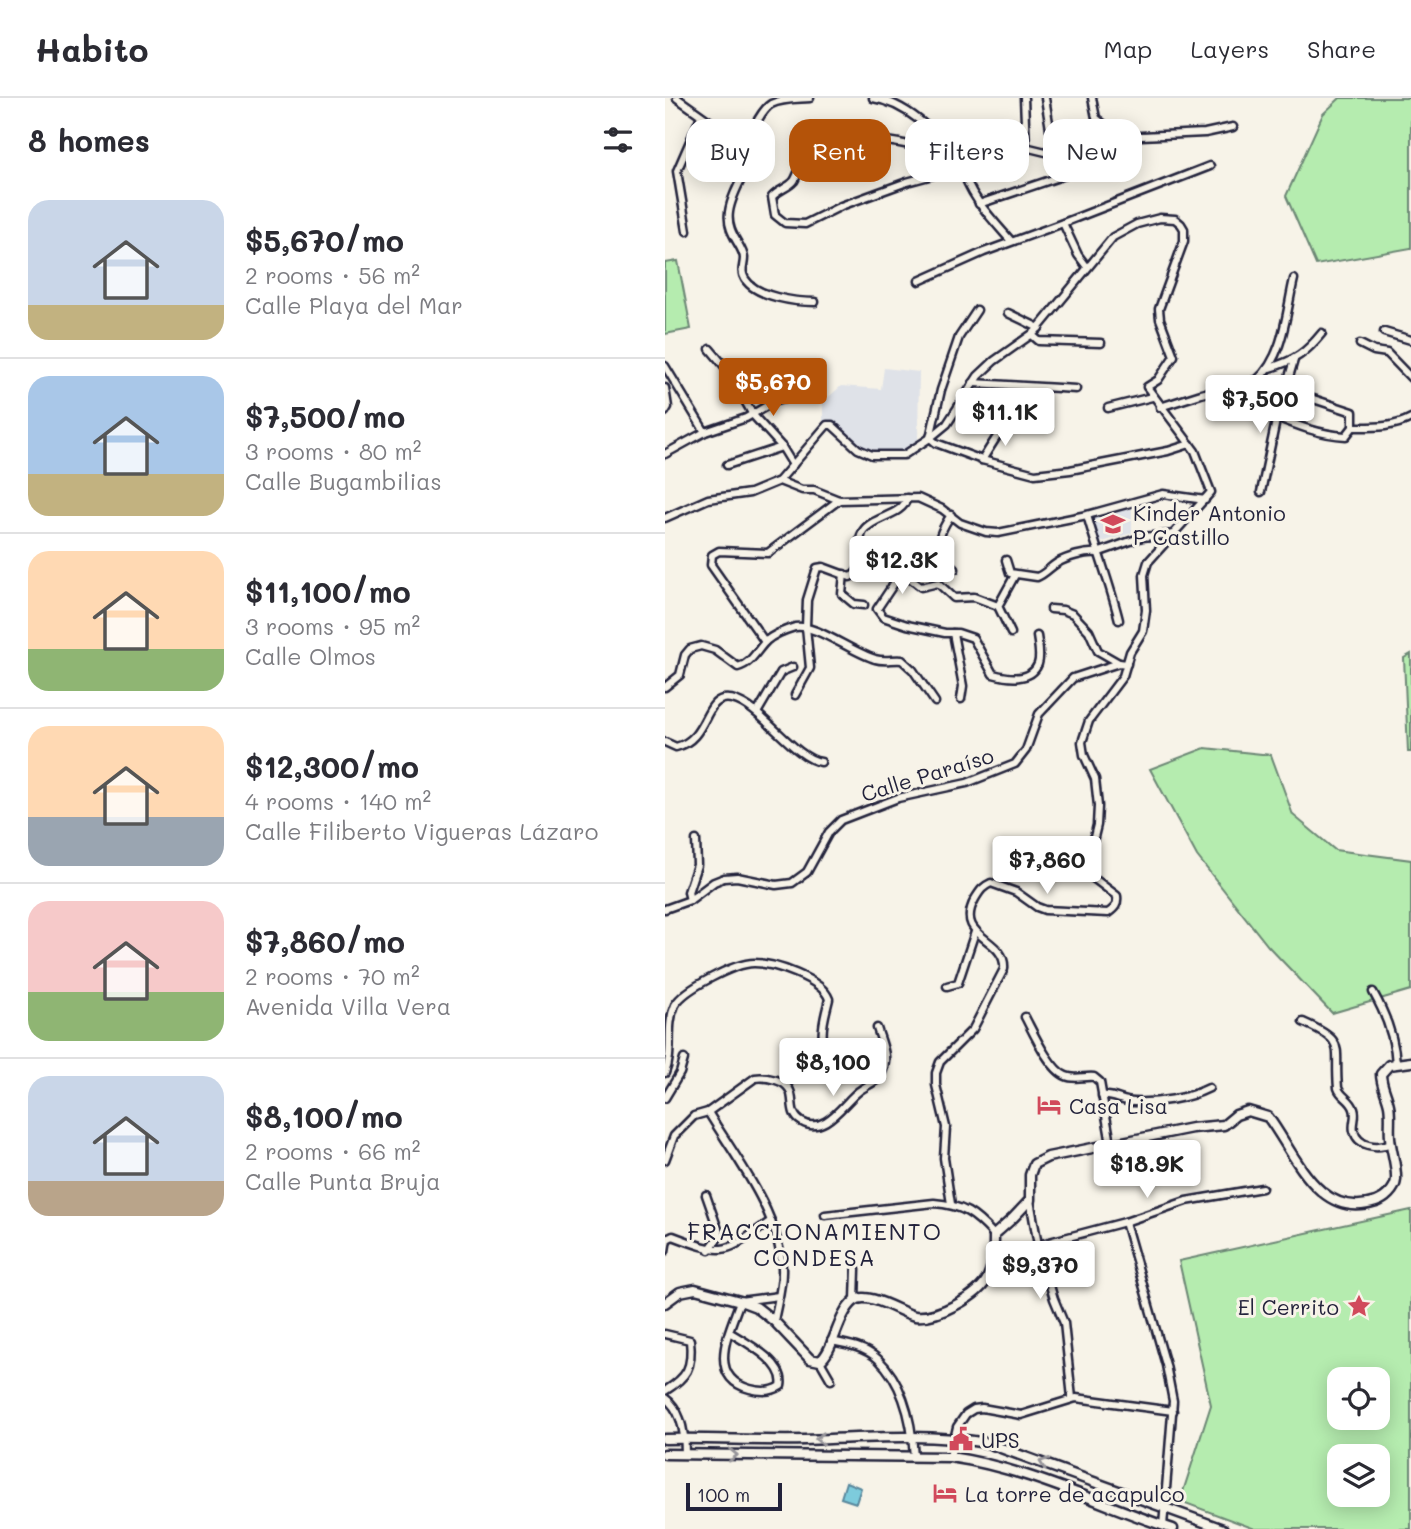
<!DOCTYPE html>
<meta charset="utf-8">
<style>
:root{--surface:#fff;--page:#f2f2f3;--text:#2b2b33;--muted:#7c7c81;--line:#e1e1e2;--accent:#b45309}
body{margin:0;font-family:Mali,sans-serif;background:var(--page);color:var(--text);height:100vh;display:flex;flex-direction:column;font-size:26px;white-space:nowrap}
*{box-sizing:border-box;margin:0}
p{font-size:23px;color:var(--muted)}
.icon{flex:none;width:38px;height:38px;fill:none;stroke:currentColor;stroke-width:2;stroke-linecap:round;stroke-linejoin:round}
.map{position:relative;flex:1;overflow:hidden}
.side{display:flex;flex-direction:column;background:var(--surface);width:665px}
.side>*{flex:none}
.hud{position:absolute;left:21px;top:21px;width:620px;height:63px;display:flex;gap:14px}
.fabs{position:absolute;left:662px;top:1269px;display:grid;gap:14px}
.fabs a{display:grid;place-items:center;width:63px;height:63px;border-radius:14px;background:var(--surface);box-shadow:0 4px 18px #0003;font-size:35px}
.scale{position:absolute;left:21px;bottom:18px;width:96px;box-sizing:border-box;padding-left:7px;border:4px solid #22223b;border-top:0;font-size:19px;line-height:24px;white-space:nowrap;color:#22223b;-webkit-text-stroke:5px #f7f3e8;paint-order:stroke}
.price{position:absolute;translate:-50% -60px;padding:0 16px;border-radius:7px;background:#fff;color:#222;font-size:23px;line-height:46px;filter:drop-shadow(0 2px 4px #0008)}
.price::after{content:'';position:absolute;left:50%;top:42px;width:21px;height:16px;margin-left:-10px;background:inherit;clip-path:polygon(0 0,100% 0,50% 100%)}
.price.current{background:var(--accent);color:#fff}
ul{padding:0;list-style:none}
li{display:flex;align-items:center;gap:21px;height:175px;padding:0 28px}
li+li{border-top:2px solid var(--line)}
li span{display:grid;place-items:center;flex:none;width:196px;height:140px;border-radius:21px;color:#555}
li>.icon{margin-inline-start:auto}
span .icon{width:84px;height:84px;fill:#fffc;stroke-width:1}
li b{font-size:30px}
h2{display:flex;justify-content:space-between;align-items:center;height:84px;padding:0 28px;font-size:30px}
.pill{padding:0 24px;border-radius:21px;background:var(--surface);box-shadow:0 4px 18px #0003;font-size:24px;line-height:63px}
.pill.current{background:var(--accent);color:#fff}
header{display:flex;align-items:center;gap:42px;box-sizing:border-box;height:98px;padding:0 35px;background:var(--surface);border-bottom:2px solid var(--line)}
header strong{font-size:33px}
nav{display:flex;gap:38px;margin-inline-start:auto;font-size:24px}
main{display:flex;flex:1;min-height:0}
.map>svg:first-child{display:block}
</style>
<header>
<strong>Habito</strong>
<nav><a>Map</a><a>Layers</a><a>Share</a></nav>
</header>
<main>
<section class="side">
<h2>8 homes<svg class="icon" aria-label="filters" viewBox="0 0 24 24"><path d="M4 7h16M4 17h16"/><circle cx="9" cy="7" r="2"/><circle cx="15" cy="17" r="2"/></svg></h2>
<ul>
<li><span style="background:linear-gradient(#c9d6e8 75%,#c2b280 0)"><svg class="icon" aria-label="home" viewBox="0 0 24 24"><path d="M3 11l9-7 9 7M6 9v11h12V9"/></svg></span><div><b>$5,670/mo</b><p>2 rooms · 56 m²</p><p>Calle Playa del Mar</p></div></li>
<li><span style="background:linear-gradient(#a9c7e8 70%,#c2b280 0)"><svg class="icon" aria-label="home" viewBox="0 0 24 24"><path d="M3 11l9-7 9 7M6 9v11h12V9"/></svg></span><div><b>$7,500/mo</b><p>3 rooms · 80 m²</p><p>Calle Bugambilias</p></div></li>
<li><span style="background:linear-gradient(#ffd9b3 70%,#8fb573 0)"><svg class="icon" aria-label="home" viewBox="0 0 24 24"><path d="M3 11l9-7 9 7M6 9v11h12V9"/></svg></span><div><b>$11,100/mo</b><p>3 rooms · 95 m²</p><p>Calle Olmos</p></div></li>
<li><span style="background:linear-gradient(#ffd9b3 65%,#9aa5b1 0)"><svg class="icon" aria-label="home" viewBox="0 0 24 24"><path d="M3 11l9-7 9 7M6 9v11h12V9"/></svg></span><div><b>$12,300/mo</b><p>4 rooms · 140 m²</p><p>Calle Filiberto Vigueras Lázaro</p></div></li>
<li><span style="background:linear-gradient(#f6c9c9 65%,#8fb573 0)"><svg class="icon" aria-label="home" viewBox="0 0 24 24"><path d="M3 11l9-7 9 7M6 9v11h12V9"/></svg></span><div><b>$7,860/mo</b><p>2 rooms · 70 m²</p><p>Avenida Villa Vera</p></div></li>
<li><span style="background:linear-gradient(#c9d6e8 75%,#b9a48a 0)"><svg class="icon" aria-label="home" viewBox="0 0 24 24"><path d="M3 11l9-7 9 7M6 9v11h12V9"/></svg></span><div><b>$8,100/mo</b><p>2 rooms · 66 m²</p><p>Calle Punta Bruja</p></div></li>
</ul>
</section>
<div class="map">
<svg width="746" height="1431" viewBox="0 0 746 1431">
<rect width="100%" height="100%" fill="#f7f3e8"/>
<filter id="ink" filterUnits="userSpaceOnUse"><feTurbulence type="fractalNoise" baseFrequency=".0143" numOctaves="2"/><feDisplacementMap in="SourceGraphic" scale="14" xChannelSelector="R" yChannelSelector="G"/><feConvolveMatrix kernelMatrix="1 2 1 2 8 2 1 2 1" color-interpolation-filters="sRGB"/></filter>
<g filter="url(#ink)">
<g fill="#dfe2e8">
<polygon points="219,270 254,274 253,344 234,356 217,354 194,348 170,326 158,325 158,304 176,288 216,291"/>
<polygon points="467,407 467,435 434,445 428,418"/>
</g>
<g fill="#b5ecaf" stroke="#6c8775" stroke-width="2" fill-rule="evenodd">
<polygon points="675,0 746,0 746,150 651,167 621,98 658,16"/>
<polygon points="13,163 26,231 0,236 0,165"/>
<polygon points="746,556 746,654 743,654 739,560"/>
<polygon points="540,650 606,657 628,717 670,752 746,762 746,892 667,915 603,848 532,758 485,671"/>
<path d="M746,1112V1431H590L515,1403L546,1307L514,1163ZM674,1281H712V1320H674ZM674,1358H712V1396H674Z"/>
</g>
<polygon fill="#7dcbdc" stroke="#59879c" stroke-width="2" points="181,1384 196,1390 191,1405 176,1400"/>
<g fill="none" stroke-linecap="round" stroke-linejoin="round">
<g stroke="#22223b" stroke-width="11">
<g id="minor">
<path d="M12,0L57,32L76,37C93,32 93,14 106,6C118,0 132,1 145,0"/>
<path d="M208,0C242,5 270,35 293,59L356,48L389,56L412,52L438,42L455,39L540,35L568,29"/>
<polyline points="359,0 361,49"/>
<polyline points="380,0 389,56"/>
<polyline points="427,0 431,20 455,39"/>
<path d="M86,33C88,38 90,43 90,48C87,67 67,91 64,114C61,136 78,147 79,160C79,168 75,173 80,181C91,199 131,204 150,204"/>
<path d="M274,42C252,53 243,45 221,43C207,42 152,50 142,59C135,66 134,75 129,83C123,90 113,92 107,99L110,117L120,125L140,126L176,108L242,84L297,69"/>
<path d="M296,67C304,98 326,120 346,143"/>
<polyline points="314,106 415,72"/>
<polyline points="398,125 413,157 422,169"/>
<polyline points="22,133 12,73 36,18"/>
<polyline points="254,183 319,154 398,125 545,68"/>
<polyline points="343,215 374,230"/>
<polyline points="719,234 746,242"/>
<polyline points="367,237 374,243 436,245"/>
<polyline points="695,246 709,253 722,255 746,280"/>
<polyline points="45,251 61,270 88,317 117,349 128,367"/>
<polyline points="0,268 40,334"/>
<path d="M605,270C630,262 640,256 657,235"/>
<polyline points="308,285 411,291"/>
<path d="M580,285L583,308C616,320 645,336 681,338L688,329V314L627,294L622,286L629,262"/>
<polyline points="0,290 3,309 0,314"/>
<path d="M495,309L536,296L592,282C619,259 621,214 629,181"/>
<polyline points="443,310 487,299"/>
<path d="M688,329C708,329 728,330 746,320"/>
<polyline points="265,340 271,345 317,362 370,376 405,372 503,353 525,346"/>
<polyline points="265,340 276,292 294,239 312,212"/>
<polyline points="0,356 40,334 81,320 110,303 128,299"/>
<polyline points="317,362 343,321 348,319"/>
<polyline points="62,367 117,349"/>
<polyline points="114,383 137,392 149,392 174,402 253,400 277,411 295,425 321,434 333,435 422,417 498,396 540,402"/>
<polyline points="596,394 612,318 623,288"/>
<path d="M286,417C271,439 268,452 290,471"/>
<path d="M422,417C432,453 445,486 454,522"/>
<path d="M0,420L43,401L85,395L114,383L162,327H167L193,351L207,357H239L265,340L282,326L313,278L329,263L370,234L448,139L472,126L495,120L510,121L516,126L519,131V143L494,211L495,221L509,258L493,282L482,289L530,353L546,394L483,464L479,477L481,512L478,533L465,554L458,578L424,623L417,644L419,657L430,681L433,708L432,727L423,764V773L427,779L452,798C453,807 450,810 443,815L380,812L372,809L351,794L326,785C317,789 315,793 310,801C288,841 342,839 339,871L308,931L275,964L271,975V987L281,1029L279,1060L286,1106"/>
<path d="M341,462L345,475L372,479C380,476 384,470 392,465C402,459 420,454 432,455L477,439L510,436"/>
<polyline points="179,476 177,496 189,506 199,507"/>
<path d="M333,508L309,499L289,500L273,485L256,489L234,472L228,487L212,511L218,519L242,527L280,535H293L308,540L328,576C342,580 366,584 373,566C376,558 373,546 372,538"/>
<polyline points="333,508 350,477"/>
<polyline points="333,508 346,535"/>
<polyline points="386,511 398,512 408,516 424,533 433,553 454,565"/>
<polyline points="288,535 298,588 296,601"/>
<polyline points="100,544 46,467 47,457 54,453 103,455 174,402"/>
<path d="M0,589L15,577L20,557L25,551L36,548L50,552L73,569C86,566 92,552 101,543C108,537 120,532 130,529C149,525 188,555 210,561C219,564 228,561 237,562L248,572L270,604"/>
<path d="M130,597L145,570L141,529L142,502L152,470L158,469L185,479C204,471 189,447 198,433C208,418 238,418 242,400"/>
<polyline points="92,615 116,574 128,569"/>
<path d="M0,644L11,649C41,642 39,605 58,601C88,595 127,661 156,664"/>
<polyline points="25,802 23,794 32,767 31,742"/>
<polyline points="0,811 25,802 49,784 59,780 72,779 111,787 127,785 142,774 164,734 176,722 233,700 302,685 350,666 361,652 374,616 408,580 454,565 462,566"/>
<polyline points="282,888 293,885 310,834"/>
<path d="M708,894C721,917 730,940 731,966"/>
<path d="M360,919C368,934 385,972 401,978C409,982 420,978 429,979L435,984L446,1046"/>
<path d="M638,924C683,944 669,947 673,990C676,999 686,1001 689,1011C692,1019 687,1025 689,1033C693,1049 713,1051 726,1045"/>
<path d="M0,975C9,954 0,929 10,907C19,891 70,865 89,865C109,865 157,881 164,901C160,919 148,950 173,958L180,954"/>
<path d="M437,998C448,996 457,1004 469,1004C493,1005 522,1001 544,990"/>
<polyline points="0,1000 15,975 19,961"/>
<path d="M43,1014C72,1062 113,1112 117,1170C118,1187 112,1206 109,1223"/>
<path d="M0,1062L9,1038L29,1018L43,1014L90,980C97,979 104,980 111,982C138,990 118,1013 137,1024C160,1038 179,1004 194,993C203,986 214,984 218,972C224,959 216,943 212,930"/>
<polyline points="41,1097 55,1137 44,1152"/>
<polyline points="365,1102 373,1147 389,1201 399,1225 407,1300"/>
<path d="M160,1117L269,1105C298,1107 310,1116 329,1137"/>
<polyline points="460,1124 501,1267 508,1303 498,1428"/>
<polyline points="373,1147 460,1124 521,1103 597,1090"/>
<path d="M0,1153L2,1141L8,1138C63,1159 59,1155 106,1123"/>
<polyline points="190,1202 191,1171"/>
<path d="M64,1234C82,1245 121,1265 116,1288C107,1294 96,1294 85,1291C40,1279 65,1232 75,1203L114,1198"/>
<path d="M0,1236L25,1242C28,1270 22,1279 0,1293"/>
<path d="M166,1243C182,1246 200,1249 213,1261C239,1286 247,1324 249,1359"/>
<polyline points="155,1263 166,1282"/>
<path d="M0,1300C17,1312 20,1336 20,1356"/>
<polyline points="285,1359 292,1329 301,1316 309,1311 317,1310 356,1317 411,1300 508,1313"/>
</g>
</g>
<g stroke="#22223b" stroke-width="13">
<g id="major">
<path d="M0,1205L15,1194L30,1191L75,1203L91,1209L109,1223L145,1261L155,1263C169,1253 172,1217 189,1203C203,1192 236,1215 250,1218C271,1221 315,1198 323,1179C329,1166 329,1151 329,1137L348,1120L365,1102V1077L369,1066L383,1059L527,1030L559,1027L571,1017L583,1013L603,1019C630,1055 653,1123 711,1104C720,1101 730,1092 731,1082C732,1068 726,1053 725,1039C724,1029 726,1018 724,1007C722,997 716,987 716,976L724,967L746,964"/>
<path d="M0,1341C47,1340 93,1343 140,1342C200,1340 262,1335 322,1345L558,1431"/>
<path d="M0,1356L285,1359C362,1370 434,1406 508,1431"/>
</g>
</g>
<use href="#minor" stroke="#f7f3e8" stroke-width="6"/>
<use href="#major" stroke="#f7f3e8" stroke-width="8"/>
</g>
<defs><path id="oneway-chevron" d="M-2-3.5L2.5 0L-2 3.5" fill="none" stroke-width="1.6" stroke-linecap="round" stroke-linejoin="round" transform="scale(1.75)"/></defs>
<g stroke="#97959a">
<use href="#oneway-chevron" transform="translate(155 1341) rotate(179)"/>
<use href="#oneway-chevron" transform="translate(68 1357) rotate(1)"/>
<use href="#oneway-chevron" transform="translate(379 1365) rotate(-160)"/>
</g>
</g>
<defs>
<g id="school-bare" transform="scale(1.89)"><path d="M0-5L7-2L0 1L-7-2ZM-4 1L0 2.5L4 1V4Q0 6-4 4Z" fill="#d1495b" stroke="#f7f3e8" stroke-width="2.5" paint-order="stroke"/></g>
<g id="hotel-bare" transform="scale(1.89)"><path d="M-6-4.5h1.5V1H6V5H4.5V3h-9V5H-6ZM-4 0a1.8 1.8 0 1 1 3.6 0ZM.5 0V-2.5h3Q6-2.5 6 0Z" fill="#d1495b" stroke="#f7f3e8" stroke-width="2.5" paint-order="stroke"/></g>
<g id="sight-bare" transform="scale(1.89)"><path d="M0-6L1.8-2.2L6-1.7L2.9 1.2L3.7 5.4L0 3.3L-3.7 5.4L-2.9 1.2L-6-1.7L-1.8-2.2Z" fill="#d1495b" stroke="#f7f3e8" stroke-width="2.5" paint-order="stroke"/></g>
<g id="civic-bare" transform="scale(1.89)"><path d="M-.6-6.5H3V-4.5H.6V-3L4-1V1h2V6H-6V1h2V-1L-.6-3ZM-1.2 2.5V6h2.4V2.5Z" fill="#d1495b" stroke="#f7f3e8" stroke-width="2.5" paint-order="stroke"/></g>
</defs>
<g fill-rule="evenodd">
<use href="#school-bare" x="448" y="426"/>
<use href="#hotel-bare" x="384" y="1007"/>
<use href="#sight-bare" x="694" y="1208"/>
<use href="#civic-bare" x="296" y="1341"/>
<use href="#hotel-bare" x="280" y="1395"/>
</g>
<g text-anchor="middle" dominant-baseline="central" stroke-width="6" stroke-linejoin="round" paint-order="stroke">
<g font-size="21" fill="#22223b" stroke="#f7f3e8" text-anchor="start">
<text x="468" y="414">Kinder Antonio<tspan x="468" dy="24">P Castillo</tspan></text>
<text x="404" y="1007">Casa Lisa</text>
<text x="674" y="1208" text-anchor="end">El Cerrito</text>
<text x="316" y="1341">UPS</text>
<text x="300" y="1395">La torre de acapulco</text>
</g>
<g font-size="21" fill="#22223b" stroke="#f7f3e8">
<text transform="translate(262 676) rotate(-17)">Calle Paraíso</text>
</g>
<g font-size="23" letter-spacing="2" fill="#22223b" stroke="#f7f3e8">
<text x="150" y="1133">FRACCIONAMIENTO<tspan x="150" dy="26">CONDESA</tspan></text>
</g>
</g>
</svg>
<div class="fabs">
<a><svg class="icon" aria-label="locate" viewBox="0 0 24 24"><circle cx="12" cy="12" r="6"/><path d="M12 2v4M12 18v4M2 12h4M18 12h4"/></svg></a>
<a><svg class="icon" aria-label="layers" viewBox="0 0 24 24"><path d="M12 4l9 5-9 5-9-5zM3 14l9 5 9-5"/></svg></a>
</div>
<div class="scale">100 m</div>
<b class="price current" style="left:108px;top:320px">$5,670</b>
<b class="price" style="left:595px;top:337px">$7,500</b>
<b class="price" style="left:340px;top:350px">$11.1K</b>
<b class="price" style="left:237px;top:498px">$12.3K</b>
<b class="price" style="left:382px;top:798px">$7,860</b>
<b class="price" style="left:168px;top:1000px">$8,100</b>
<b class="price" style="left:482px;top:1102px">$18.9K</b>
<b class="price" style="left:375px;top:1203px">$9,370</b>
<div class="hud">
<a class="pill">Buy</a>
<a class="pill current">Rent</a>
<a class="pill">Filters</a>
<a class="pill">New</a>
</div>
</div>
</main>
